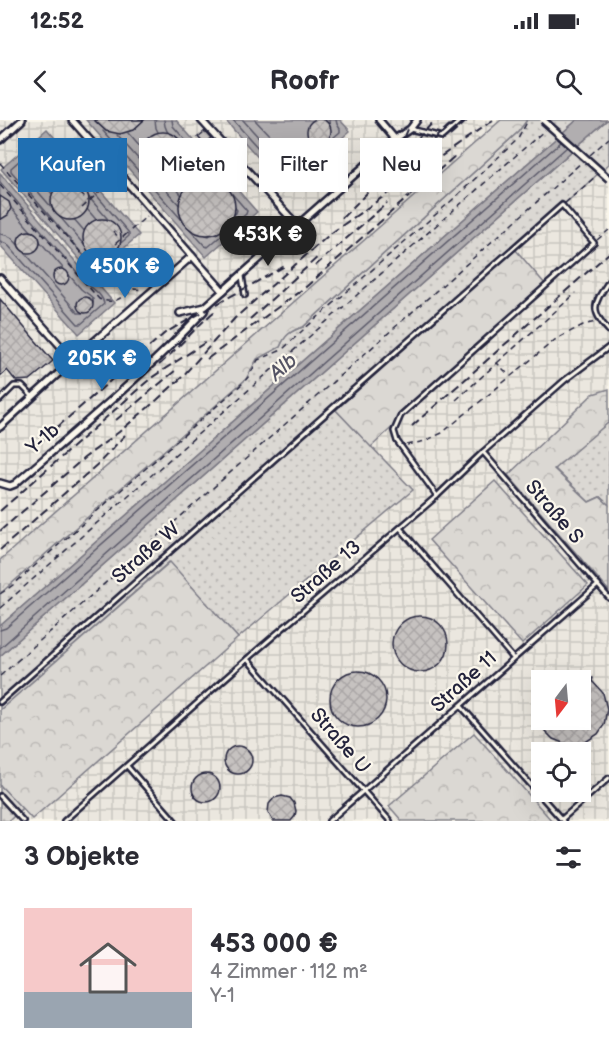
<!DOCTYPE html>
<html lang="de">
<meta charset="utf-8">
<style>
:root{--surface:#fff;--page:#f2f2f3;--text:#2b2b33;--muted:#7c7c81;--line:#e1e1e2;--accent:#1f6fb2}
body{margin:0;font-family:"Balsamiq Sans",sans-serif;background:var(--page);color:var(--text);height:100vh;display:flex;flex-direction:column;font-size:22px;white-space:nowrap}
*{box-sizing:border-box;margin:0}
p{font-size:20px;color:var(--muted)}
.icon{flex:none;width:33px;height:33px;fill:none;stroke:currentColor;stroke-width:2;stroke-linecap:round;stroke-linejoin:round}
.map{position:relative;height:701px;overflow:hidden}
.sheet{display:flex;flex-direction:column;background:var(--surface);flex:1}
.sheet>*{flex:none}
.top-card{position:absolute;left:18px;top:18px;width:573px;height:54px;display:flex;gap:12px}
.needle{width:39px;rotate:196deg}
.fabs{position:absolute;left:531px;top:550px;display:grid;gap:12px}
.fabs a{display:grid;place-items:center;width:60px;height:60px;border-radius:0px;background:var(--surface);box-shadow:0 6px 24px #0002;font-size:30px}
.price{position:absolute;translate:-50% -51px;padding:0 14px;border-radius:21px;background:var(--accent);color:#fff;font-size:20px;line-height:39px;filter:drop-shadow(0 2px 3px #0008)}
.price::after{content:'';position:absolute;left:50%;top:36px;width:18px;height:14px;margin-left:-9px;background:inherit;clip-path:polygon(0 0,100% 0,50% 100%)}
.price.on{background:#222;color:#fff}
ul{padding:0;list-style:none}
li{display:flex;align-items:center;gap:18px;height:150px;padding:0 24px}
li+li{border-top:2px solid var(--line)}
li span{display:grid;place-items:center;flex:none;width:168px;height:120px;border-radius:0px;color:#555}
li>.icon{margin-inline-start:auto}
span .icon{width:72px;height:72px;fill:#fffc;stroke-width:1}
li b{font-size:26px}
h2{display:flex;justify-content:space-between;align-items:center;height:72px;padding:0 24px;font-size:26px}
.pill{padding:0 21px;border-radius:0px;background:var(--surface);box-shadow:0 6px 24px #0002;font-size:21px;line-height:54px}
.pill.on{background:var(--accent);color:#fff}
.status{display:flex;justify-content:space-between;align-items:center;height:42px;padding:0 30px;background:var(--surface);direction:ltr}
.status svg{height:16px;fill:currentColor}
header{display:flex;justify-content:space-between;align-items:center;height:78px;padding:0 24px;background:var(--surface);font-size:27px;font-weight:800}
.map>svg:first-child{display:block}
</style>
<div class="status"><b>12:52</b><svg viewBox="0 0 49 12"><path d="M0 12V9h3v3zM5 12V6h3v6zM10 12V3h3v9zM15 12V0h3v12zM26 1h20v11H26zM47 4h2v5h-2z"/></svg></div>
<header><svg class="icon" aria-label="back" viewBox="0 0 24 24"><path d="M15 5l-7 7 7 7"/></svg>Roofr<svg class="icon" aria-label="search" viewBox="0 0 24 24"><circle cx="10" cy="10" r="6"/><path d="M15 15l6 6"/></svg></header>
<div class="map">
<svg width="609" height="701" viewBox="0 0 609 701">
<defs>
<pattern id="industrial-grid" width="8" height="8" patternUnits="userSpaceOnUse" patternTransform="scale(1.5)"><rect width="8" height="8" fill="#ebe7df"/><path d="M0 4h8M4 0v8" fill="none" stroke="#c9c6c0"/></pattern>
<pattern id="grass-dots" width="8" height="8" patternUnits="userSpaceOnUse" patternTransform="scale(1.5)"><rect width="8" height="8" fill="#dbd8d3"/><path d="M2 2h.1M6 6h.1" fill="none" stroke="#bcb9b6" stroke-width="1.8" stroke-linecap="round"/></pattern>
<pattern id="forest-crowns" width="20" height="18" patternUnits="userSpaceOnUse" patternTransform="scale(1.5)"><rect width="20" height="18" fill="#dbd8d3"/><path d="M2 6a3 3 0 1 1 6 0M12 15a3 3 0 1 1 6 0" fill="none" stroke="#bcb9b6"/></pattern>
<pattern id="building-cross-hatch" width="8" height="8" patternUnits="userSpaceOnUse" patternTransform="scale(1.5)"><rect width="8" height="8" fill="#c6c2c0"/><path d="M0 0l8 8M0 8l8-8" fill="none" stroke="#aaa6a6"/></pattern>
</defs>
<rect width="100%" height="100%" fill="#fbf7ec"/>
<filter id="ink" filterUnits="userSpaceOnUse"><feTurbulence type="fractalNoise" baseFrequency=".0167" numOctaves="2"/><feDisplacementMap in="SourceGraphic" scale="12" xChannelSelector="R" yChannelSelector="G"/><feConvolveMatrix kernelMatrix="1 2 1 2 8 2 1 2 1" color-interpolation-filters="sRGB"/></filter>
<g filter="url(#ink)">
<g fill="url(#industrial-grid)" fill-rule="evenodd">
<polygon points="0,0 501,0 0,440"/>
<path d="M609,39V701H0V575ZM542,561H580V600H542ZM542,633H580V672H542Z"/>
</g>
<g fill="url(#grass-dots)" stroke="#7e7d87" stroke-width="1.5">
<path d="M527,0H577L0,506V473L3,471L246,259L257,239L280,227C285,215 290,211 303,207L518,12Z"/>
<polygon points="607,0 609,0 609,44 336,290 413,370 238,518 169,442 0,590 0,536"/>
<polygon points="609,302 609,385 600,377 589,382 554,348"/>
<polygon points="0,665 22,688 9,701 0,701"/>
</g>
<g fill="url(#forest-crowns)" stroke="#7e7d87" stroke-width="1.5">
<path d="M501,0H527L518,12L303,207C290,211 285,215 280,227L257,239L246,259L3,471L0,473V440Z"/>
<polygon points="515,129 545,164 371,327 336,290"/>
<polygon points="609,269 609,302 554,349 589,382 600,377 609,385 609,471 508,355 593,274"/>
<polygon points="495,361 588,465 522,524 429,420"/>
<polygon points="170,442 238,518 32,699 0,665 0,590"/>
<polygon points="474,613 552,701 402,701 389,686"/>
</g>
<g fill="#b1aeb0" stroke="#787681" stroke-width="1.5">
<polygon points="86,0 176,0 257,92 206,137"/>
<polygon points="225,0 340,0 350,11 285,68"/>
<polygon points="577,0 607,0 0,536 0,506"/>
<polygon points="47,9 139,115 93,155 1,49"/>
<polygon points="0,53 92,161 94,160 114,183 79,214 0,125"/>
</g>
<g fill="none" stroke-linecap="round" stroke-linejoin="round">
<g stroke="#5b5a6a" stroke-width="1.5">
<polyline points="233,0 284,57 286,58 340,12 340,9 337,4 336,0"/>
<polyline points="243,0 285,47 287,48 330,11 329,0"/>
<polyline points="255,0 288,35 319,8 320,0"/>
<polyline points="103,11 205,126 208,127 246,94 247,91 173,6 172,0"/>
<polyline points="128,13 206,103 210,103 223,92 224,89 160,16 156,8 155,0"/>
<polyline points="117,15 206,115 209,116 236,93 237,90 167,11 165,6 164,0"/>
<polygon points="44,19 49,20 129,113 129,116 95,145 91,144 11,51 11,48"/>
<polygon points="44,30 48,30 119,112 118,115 95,135 92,134 21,52 22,49"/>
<polygon points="43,42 47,43 106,111 106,114 97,122 93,121 34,53 34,50"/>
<path d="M0,62L87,164C93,169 103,175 104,184L81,204H78L7,124L0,121"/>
<path d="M0,114L6,115L12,118L78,193H82L93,183C95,176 85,173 81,169L12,89"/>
<polyline points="0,510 6,508 561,22"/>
<polyline points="0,528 567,27"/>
</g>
</g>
<g fill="url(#building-cross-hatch)" stroke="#22223b" stroke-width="1.5">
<circle cx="319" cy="11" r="12"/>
<polygon points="94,0 144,0 133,10 120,14 106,11"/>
<polygon points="205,11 211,18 204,24 198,17"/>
<circle cx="163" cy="33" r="21"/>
<circle cx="289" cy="35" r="12"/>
<circle cx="39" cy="47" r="14"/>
<circle cx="207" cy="87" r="28"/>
<circle cx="70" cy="81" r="19"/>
<polygon points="0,76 9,82 11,88 8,95 0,100"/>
<circle cx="102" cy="118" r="19"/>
<circle cx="29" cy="122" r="11"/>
<circle cx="61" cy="157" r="8"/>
<circle cx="85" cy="185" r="8"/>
<polygon points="0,179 53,241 30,260 16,261 7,250 0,256"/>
<circle cx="420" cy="524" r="28"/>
<circle cx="358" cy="579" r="28"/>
<polygon points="571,555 593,558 592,561 603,573 607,589 604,605 598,614 584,623 574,625 563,623 553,619 545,611 539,600 580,600 580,561 552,561 552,559"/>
<circle cx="238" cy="640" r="14"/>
<circle cx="206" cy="668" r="14"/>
<polygon points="282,676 290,678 294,683 296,691 295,696 291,701 273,701 268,692 269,684 274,678"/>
</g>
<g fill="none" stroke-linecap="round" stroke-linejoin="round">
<g stroke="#22223b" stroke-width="8">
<g id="service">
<polyline points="410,9 442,17 461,0"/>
<polyline points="242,156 245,175"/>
<path d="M609,161C594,184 589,189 609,211"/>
<polyline points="0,280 14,266 22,266 32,276"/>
<polyline points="483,332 609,478"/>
<polyline points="400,408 513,538"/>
<polyline points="247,539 390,701"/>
<polyline points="0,582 562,85 594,123 401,295 394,311 397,321 437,376"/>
<polyline points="461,586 563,701"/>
<polyline points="127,646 175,701"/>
<polyline points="0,676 23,701"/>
<polyline points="562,699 609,658"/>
<polyline points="64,701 247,539 437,376 483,332 565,260 609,227"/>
<polyline points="329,701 598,465"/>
</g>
</g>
<g stroke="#22223b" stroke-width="10">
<g id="minor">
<polyline points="72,0 223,171"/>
<polyline points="201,0 297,105"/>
<polyline points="379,0 395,19"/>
<polyline points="0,20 22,0"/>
<polyline points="0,158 73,240"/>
<polyline points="180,193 205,187 395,19 410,9 417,0"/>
<polyline points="0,307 73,240 192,136"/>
<path d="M0,363L10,366L15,364C79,308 146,253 204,191L205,187"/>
</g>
</g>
<g stroke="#22223b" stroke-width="1.5" stroke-dasharray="6 4.5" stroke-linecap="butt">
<polyline points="67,30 80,19"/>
<polyline points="590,35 609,18"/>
<polyline points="47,40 53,47"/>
<polyline points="0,43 93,146"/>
<polyline points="46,54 60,42"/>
<path d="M0,65L99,179C115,185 120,178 134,169L143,170"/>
<polyline points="80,73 88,81"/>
<polyline points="565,83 595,57"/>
<polyline points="82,88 114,58"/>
<polyline points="113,111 120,119"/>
<polyline points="597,120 609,110"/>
<polyline points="115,124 147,96"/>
<polyline points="497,243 576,173"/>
<polyline points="456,280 497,243 510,256"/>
<polyline points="407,325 425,321 442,313 556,219 583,205 596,202"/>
<polyline points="0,474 13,465 243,263 249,256 258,240 282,230 302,211 450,82 518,19 526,4 529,0"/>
<polyline points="0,488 545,10"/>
<polyline points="0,556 582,42"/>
</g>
<use href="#service" stroke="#fbf7ec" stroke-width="3"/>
<use href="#minor" stroke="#fbf7ec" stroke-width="5"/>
<g stroke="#22223b" stroke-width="2" stroke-dasharray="9 4.5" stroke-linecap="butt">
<polyline points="450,16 468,0"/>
<polyline points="390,41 402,21 411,0"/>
<polyline points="394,57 417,34 455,0"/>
<polyline points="342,98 374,66 435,0"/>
<polyline points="315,146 387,83"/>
<polyline points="250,199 319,136"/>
<polyline points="207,239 307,166 455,36"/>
<path d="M159,245C178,228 195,208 215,191"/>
<polyline points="116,300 176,250"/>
<polyline points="412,306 609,133"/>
<polyline points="37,325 165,213 285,146"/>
<polyline points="0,391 151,258 209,220"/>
<polyline points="0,411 84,338 119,312 157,280 181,258 235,198 330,114 493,0"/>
<polyline points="0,430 100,342 125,315"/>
</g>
<g stroke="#22223b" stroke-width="10" stroke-linecap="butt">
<polyline id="minor-bridge" points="543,0 609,59"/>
</g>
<use href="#minor-bridge" stroke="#fbf7ec" stroke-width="5"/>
</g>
</g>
<g text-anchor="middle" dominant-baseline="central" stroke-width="4.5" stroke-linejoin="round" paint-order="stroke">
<g font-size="20" fill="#22223b" stroke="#fbf7ec">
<text transform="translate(43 319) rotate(-41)">Y-1b</text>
<text transform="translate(554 392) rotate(49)">Straße S</text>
<text transform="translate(146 433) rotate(-41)">Straße W</text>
<text transform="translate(326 452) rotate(-41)">Straße 13</text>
<text transform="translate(464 562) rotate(-42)">Straße 11</text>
<text transform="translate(340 621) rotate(49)">Straße U</text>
</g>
<g font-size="21" font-style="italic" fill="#545364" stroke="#fbf7ec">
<text transform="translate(283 247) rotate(-41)">Alb</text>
</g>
</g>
</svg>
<div class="fabs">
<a><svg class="needle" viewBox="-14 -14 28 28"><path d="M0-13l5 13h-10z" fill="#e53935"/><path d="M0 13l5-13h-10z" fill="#7c7c81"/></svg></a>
<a><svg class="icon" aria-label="locate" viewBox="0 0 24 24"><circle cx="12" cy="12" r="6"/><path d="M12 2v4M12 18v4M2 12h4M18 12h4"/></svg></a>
</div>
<b class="price on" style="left:268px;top:147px">453K €</b>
<b class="price" style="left:125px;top:179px">450K €</b>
<b class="price" style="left:102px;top:271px">205K €</b>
<div class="top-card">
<a class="pill on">Kaufen</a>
<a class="pill">Mieten</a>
<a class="pill">Filter</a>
<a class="pill">Neu</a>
</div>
</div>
<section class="sheet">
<h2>3 Objekte<svg class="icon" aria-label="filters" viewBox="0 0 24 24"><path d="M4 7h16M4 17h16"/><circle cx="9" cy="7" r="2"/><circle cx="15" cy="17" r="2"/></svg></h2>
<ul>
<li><span style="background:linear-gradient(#f6c9c9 70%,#9aa5b1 0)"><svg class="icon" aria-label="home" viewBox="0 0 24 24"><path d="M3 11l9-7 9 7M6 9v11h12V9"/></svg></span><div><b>453 000 €</b><p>4 Zimmer · 112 m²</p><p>Y-1</p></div></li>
</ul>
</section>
